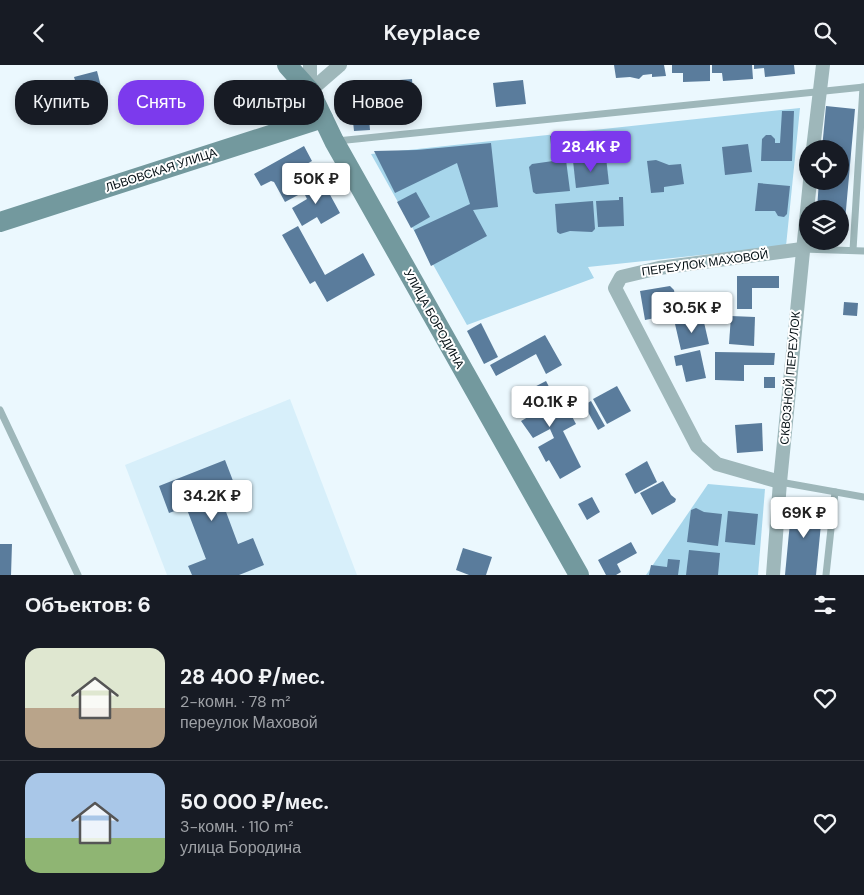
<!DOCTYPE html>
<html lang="ru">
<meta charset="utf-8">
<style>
:root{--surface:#171b24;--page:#242831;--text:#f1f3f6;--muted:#9ea1a6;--line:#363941;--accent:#7c3aed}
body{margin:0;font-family:"DM Sans",sans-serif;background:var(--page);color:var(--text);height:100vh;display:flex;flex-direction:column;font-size:19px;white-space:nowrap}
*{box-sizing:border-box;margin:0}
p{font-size:16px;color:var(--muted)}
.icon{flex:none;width:28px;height:28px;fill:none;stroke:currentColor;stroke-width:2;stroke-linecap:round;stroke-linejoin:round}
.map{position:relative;height:510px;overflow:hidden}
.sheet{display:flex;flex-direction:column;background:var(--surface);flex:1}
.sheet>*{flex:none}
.guide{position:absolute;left:15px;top:15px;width:500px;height:45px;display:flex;gap:10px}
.fabs{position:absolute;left:799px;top:75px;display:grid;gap:10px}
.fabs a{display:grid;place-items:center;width:50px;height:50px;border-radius:50%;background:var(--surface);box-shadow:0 2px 8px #0003;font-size:25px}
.price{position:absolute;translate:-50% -42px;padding:0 11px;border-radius:5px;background:#fff;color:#222;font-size:16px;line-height:32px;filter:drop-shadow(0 1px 2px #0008)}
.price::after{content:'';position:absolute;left:50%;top:30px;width:15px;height:11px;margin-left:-8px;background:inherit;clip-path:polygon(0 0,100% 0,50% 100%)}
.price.on{background:var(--accent);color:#fff}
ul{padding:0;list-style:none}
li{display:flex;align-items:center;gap:15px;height:125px;padding:0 25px}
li+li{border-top:1px solid var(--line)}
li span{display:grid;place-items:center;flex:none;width:140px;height:100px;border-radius:15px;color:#555}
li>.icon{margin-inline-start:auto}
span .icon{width:60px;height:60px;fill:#fffc;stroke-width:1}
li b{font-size:21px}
h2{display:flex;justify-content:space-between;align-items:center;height:60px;padding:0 25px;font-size:21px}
.pill{padding:0 18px;border-radius:20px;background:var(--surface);box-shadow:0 2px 8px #0003;font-size:18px;line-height:45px}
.pill.on{background:var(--accent);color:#fff}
header{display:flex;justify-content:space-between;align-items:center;height:65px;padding:0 25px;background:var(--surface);font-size:22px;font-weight:600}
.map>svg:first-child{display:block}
</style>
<header><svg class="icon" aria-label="back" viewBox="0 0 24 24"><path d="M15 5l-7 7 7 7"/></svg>Keyplace<svg class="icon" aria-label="search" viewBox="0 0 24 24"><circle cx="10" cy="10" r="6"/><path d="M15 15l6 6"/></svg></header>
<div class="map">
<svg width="864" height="510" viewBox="0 0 864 510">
<rect width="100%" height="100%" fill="#ebf8fe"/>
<polygon fill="#d7effa" points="290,334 357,510 167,510 125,400"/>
<g fill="#a7d6eb">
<polygon points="800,43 786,181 588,202 594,213 467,260 371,89"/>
<polygon points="708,419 765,424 758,510 646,510"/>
</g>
<g fill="#5a7c9c">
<polygon points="614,0 664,0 666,11 652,12 652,9 643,10 639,14 630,12 616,13"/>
<polygon points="672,0 710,0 710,16 683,17 683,8 672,8"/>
<polygon points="712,0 752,0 753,14 723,16 722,8 712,8"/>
<polygon points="754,0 794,0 795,9 765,12 764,3 754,4"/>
<polygon points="97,6 104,33 86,39 82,37 74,12"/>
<polygon points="412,14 413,27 367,31 370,65 354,66 349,19"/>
<polygon points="523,15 526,39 496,42 493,18"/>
<polygon points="826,41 855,44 844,167 840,167 840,144 817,144 819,116 840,116 840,84 822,84"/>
<polygon points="782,46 794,46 792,96 761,96 762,74 766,70 771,70 775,74 775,78 780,78"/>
<polygon points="566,69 569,95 566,95 570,126 536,129 533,127 529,102 532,99 553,96 550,71"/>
<polygon points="491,78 498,142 473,145 487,171 431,201 414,165 470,139 457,98 395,128 374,86 417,85"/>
<polygon points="748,79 752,107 725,110 722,82"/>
<polygon points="304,81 312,96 289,109 300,129 285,137 274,117 271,116 261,121 254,109"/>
<polygon points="606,92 609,119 576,123 573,96"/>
<polygon points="656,95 669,100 681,99 684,119 664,122 664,127 651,128 647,96"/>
<polygon points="322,115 340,148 321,159 317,152 302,161 292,143 307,134 303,126"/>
<polygon points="758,118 790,121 787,149 784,152 778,151 775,146 755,146"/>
<polygon points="416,127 430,152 411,163 397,137"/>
<polygon points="619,132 623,132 624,161 598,162 596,136 619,135"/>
<polygon points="593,136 595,164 592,167 570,166 560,169 557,167 555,139"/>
<polygon points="298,161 325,210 363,188 375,210 327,237 315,216 310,219 282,170"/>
<polygon points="737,211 779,211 779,223 752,223 752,244 737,244"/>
<polygon points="670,221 674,225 675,232 669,236 669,240 675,239 676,249 645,255 640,226"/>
<polygon points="844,237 858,238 857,251 843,250"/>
<polygon points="731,251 755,252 754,281 729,279"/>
<polygon points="703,253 709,279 681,285 675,259"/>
<polygon points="481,258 498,292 484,299 467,266"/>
<polygon points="545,270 562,300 546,309 536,289 496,311 490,300"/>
<polygon points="700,285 706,313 686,317 682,300 676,301 674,291"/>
<polygon points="715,287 775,288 774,300 744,300 744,316 715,315"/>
<rect x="764" y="312" width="11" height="11"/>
<polygon points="546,316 561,345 567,342 576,359 563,366 581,402 560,414 549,395 546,397 538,382 554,373 550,364 533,373 521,356 542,344 538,336 522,345 515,332"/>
<polygon points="617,321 631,346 607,359 593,334"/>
<polygon points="591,336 605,361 598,365 584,340"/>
<polygon points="762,358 763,386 737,388 735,360"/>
<polygon points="225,395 235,421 219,428 238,479 253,473 264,500 239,510 192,510 188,501 206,494 186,442 169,448 159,421"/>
<polygon points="647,396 657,417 635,429 625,409"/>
<polygon points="663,416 671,430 676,434 675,437 652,450 640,428"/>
<polygon points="592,432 600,447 587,455 578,439"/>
<polygon points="792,436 823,439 816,510 785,510"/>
<polygon points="696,443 704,447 722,449 718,481 687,477 691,445"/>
<polygon points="728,446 758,449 755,480 725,477"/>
<polygon points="631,477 637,488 617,499 621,507 616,510 606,510 598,495"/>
<polygon points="0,479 12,479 11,510 0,510"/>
<polygon points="463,483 492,492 486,510 469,510 456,505"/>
<polygon points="689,485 720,488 718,510 686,510"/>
<polygon points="668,494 680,495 678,510 649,510 651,500 667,502"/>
</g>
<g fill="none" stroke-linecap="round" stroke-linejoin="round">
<g stroke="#9eb7ba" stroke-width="7">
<polyline points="337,76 864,22"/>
<polyline points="802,184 864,186"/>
<polyline points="853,185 863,22"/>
<polyline points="0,345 78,510"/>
<polyline points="780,417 864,432"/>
<polyline points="826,510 835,427"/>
</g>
<g stroke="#9eb7ba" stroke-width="14">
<polyline points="310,0 310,26"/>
<polyline points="310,26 340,0"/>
<polyline points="813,84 823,0"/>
<polyline points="780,417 717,399 697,381 615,223 621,212 659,203 802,184"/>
<polyline points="773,510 780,417 810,116"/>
</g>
<g stroke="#73999e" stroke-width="20">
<polyline points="287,0 310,26 334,76 579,510"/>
<polyline points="0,157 323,53"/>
</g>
</g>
<g text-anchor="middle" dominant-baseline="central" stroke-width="4" stroke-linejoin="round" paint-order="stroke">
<g font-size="12" fill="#040f14" stroke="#fff">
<text transform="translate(161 105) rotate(-18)">ЛЬВОВСКАЯ УЛИЦА</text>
<text transform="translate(705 198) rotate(-8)">ПЕРЕУЛОК МАХОВОЙ</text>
<text transform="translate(434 254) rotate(61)">УЛИЦА БОРОДИНА</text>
<text transform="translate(790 313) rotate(-85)">СКВОЗНОЙ ПЕРЕУЛОК</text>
</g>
</g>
</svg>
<div class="fabs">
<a><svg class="icon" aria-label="locate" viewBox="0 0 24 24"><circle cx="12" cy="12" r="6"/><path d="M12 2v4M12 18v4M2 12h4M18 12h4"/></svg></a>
<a><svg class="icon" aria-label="layers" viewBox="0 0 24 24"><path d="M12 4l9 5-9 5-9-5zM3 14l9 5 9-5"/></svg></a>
</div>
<b class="price on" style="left:591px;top:108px">28.4K ₽</b>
<b class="price" style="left:316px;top:140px">50K ₽</b>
<b class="price" style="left:692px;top:269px">30.5K ₽</b>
<b class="price" style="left:550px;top:363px">40.1K ₽</b>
<b class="price" style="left:212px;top:457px">34.2K ₽</b>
<b class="price" style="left:804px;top:474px">69K ₽</b>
<div class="guide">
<a class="pill">Купить</a>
<a class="pill on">Снять</a>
<a class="pill">Фильтры</a>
<a class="pill">Новое</a>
</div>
</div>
<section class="sheet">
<h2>Объектов: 6<svg class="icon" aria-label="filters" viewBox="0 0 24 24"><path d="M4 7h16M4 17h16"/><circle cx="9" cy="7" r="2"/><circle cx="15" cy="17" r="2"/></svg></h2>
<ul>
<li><span style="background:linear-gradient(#dfe7d0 60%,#b9a48a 0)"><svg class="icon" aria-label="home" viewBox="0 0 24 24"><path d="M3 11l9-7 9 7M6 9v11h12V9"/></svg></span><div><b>28 400 ₽/мес.</b><p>2-комн. · 78 m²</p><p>переулок Маховой</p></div><svg class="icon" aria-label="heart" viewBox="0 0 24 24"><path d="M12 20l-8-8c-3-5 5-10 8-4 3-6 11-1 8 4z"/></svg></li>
<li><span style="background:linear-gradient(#a9c7e8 65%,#8fb573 0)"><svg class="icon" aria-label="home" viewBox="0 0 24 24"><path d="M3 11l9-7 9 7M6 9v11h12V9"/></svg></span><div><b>50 000 ₽/мес.</b><p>3-комн. · 110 m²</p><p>улица Бородина</p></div><svg class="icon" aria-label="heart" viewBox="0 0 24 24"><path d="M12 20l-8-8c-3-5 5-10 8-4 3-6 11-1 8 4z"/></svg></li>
</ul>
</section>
